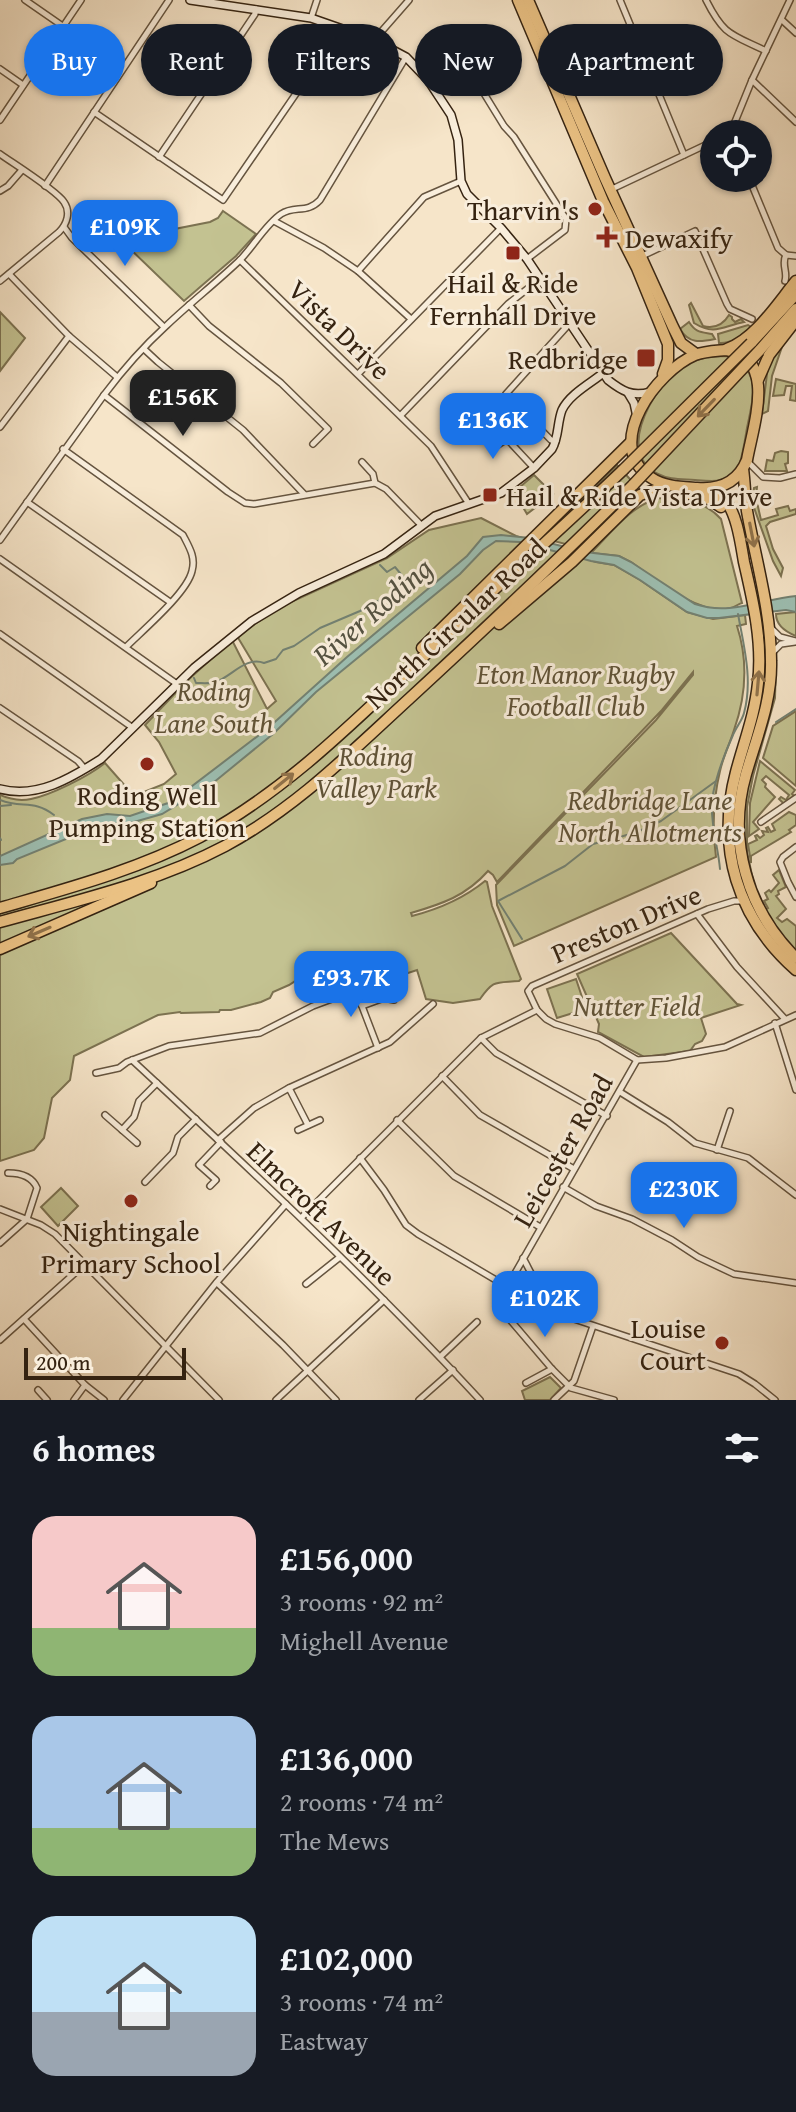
<!DOCTYPE html>
<meta charset="utf-8">
<style>
:root{--surface:#171b24;--page:#242831;--text:#f1f3f6;--muted:#9ea1a6;--accent:#1a73e8}
body{margin:0;font-family:"Gentium Book Plus",serif;background:var(--page);color:var(--text);height:100vh;display:flex;flex-direction:column;font-size:30px;white-space:nowrap}
*{box-sizing:border-box;margin:0}
p{font-size:26px;color:var(--muted)}
.icon{flex:none;width:44px;height:44px;fill:none;stroke:currentColor;stroke-width:2;stroke-linecap:round;stroke-linejoin:round}
.map{position:relative;height:1400px;overflow:hidden}
.panel{display:flex;flex-direction:column;background:var(--surface);flex:1}
.panel>*{flex:none}
.hud{position:absolute;left:24px;top:24px;width:748px;height:72px;display:flex;gap:16px}
.tools{position:absolute;left:700px;top:120px;display:grid;gap:16px}
.tools a{display:grid;place-items:center;width:72px;height:72px;border-radius:50%;background:var(--surface);box-shadow:0 2px 6px #0004;font-size:40px}
.scale{position:absolute;left:24px;bottom:20px;width:162px;box-sizing:border-box;padding-left:8px;border:4px solid #352311;border-top:0;font-size:22px;line-height:28px;white-space:nowrap;color:#352311;-webkit-text-stroke:6px #f9eedc;paint-order:stroke}
.price{position:absolute;translate:-50% -68px;padding:0 18px;border-radius:16px;background:var(--accent);color:#fff;font-size:26px;line-height:52px;filter:drop-shadow(0 2px 4px #0008)}
.price::after{content:'';position:absolute;left:50%;top:48px;width:24px;height:18px;margin-left:-12px;background:inherit;clip-path:polygon(0 0,100% 0,50% 100%)}
.price.selected{background:#222;color:#fff}
ul{padding:0;list-style:none}
li{display:flex;align-items:center;gap:24px;height:200px;padding:0 32px}
li span{display:grid;place-items:center;flex:none;width:224px;height:160px;border-radius:24px;color:#555}
li>.icon{margin-inline-start:auto}
span .icon{width:96px;height:96px;fill:#fffc;stroke-width:1}
li b{font-size:34px}
h2{display:flex;justify-content:space-between;align-items:center;height:96px;padding:0 32px;font-size:34px}
.pill{padding:0 28px;border-radius:36px;background:var(--surface);box-shadow:0 2px 6px #0004;font-size:28px;line-height:72px}
.pill.selected{background:var(--accent);color:#fff}
.map>svg:first-child{display:block}
</style>
<div class="map">
<svg width="796" height="1400" viewBox="0 0 796 1400">
<rect width="100%" height="100%" fill="#f6e5c9"/>
<filter id="stains"><feTurbulence type="fractalNoise" baseFrequency=".0025" numOctaves="4"/><feColorMatrix values="0 0 0 0 .2 0 0 0 0 .09 0 0 0 0 .02 0 0 0 .5 -.17"/></filter>
<radialGradient id="worn" r=".72"><stop offset=".6" stop-color="#630" stop-opacity="0"/><stop offset="1" stop-color="#630" stop-opacity=".3"/></radialGradient>
<g fill="#c3c291" stroke="#7c7251" stroke-width="2">
<polygon points="223,211 256,234 236,256 184,301 125,244 129,238 210,222 218,218"/>
<path d="M691,303L703,326C715,329 723,325 729,315L732,317V319L735,322L741,319L744,322C723,326 715,336 694,323L689,305Z"/>
<polygon points="0,312 25,338 0,371"/>
<path d="M689,322C696,333 701,332 712,334L715,339C700,342 689,344 680,329Z"/>
<path d="M748,325L751,327C742,336 731,344 719,343L718,334Z"/>
<polygon points="783,344 772,376 768,411 762,414 768,366 770,360"/>
<path d="M726,356C763,368 753,398 747,428C745,440 743,454 739,466C725,484 715,482 695,480C682,479 669,480 658,474C612,451 658,378 689,363C701,357 713,356 726,356Z"/>
<polygon points="776,379 796,384 796,401 790,400 792,386 786,386 784,395 773,396"/>
<polygon points="781,451 788,452 788,463 785,464 787,471 765,471 767,460 773,461 775,453"/>
<polygon points="617,465 640,490 581,548 542,538"/>
<polygon points="534,475 553,494 527,514 514,492"/>
<polygon points="757,487 756,498 761,520 778,515 776,509 788,506 790,511 796,509 796,514 770,522 766,526 773,549 783,568 781,576 773,561 752,502 754,488"/>
<path d="M660,498C683,499 704,500 721,519L742,603C738,604 735,607 731,608C700,617 655,579 631,562L619,556L591,553C611,533 632,504 660,498Z"/>
<path d="M481,518L516,536L596,562L614,565L640,580L687,612L713,619L745,615L746,624L737,626C748,660 746,696 734,730C730,743 723,757 720,771C713,800 712,828 716,857L514,946L497,905L496,885L656,720L693,675V672L662,710L497,882L493,875L488,871C466,896 442,904 411,913L412,916C439,909 463,899 485,881L487,882L492,906L521,979L519,981C496,983 494,979 480,999L453,1003L426,999L417,970L393,978L342,968H329L300,978L289,985L273,992L270,998L261,1002L231,1010H220L219,1012L181,1013L180,1012L158,1015L74,1056L70,1080L52,1098L44,1138L34,1150L0,1161V795C9,799 21,801 31,799C51,795 89,776 105,763L134,796L164,784L176,774L159,742L145,725L188,680L232,640L267,709L276,701L237,636L280,607L387,558L429,530Z"/>
<path d="M796,612V636C786,632 776,626 776,614Z"/>
<polygon points="776,664 775,698 753,776 747,807 747,852 755,889 744,851 743,805"/>
<polygon points="796,711 796,786 763,758 773,726"/>
<polygon points="760,761 795,790 792,794 794,796 784,804 779,799 781,797 786,800 789,795 766,776 762,780 766,784 765,787 775,797 753,822 759,829 749,836 750,803"/>
<polygon points="789,812 796,815 796,825 789,830 791,832 751,856 751,863 748,844 757,840 755,836 757,835 760,838 764,835 762,831 768,832 766,828 768,827 771,832 775,830 772,824"/>
<polygon points="779,870 786,887 778,891 779,894 776,896 786,909 777,918 782,922 787,919 796,926 796,951 782,936 764,910 768,908 764,901 768,899 765,893 769,890 771,892 779,883 773,875"/>
<polygon points="671,933 737,1004 741,1005 701,1018 706,1034 702,1041 695,1044 690,1051 644,1057 598,1032 599,1024 577,974"/>
<polygon points="576,979 586,1009 557,1018 547,989"/>
<polygon points="61,1188 78,1206 58,1226 41,1207"/>
<polygon points="550,1377 561,1388 550,1400 525,1400 522,1391"/>
</g>
<path fill="#9dbfb2" stroke="#738172" stroke-width="2" d="M501,535L530,538L585,552L619,556L631,562L695,604C730,616 762,599 796,596V612L786,610L719,618H707L687,612L640,580L614,565L591,561L520,542L496,541L483,550L460,574L316,692L273,734L213,783L162,814L127,824L110,823L100,825L17,859L13,863L0,865V856L82,819L107,814L130,816L171,802L267,729L347,657L467,556L483,537Z"/>
<g fill="none" stroke-linecap="round" stroke-linejoin="round">
<g stroke="#738172" stroke-width="2">
<path d="M194,678L196,683C202,683 210,684 216,682C232,676 246,656 264,663L276,659L283,650L294,646L320,628L360,611L409,584L395,567L387,572L380,565"/>
<polyline points="776,722 796,709"/>
<path d="M0,800C22,809 33,799 54,815"/>
<polyline points="0,806 11,805"/>
<polyline points="0,838 1,840"/>
<polyline points="613,839 637,832 661,821 716,781"/>
<path d="M720,869C718,846 710,823 712,800C715,779 724,755 733,735C736,727 742,721 744,713C753,680 744,647 738,614"/>
<polyline points="522,939 498,901 565,866 593,844 608,840"/>
</g>
<g stroke="#65543f" stroke-width="8">
<g id="street">
<polyline points="25,0 64,27"/>
<polyline points="620,0 684,155"/>
<path d="M706,0C724,36 731,34 766,51"/>
<polyline points="311,18 317,0"/>
<polyline points="782,20 796,33"/>
<polyline points="374,40 409,0"/>
<polyline points="453,43 504,126 514,137 566,219 565,230 527,259"/>
<polyline points="0,69 23,85"/>
<polyline points="421,72 439,53 466,34"/>
<polyline points="752,80 796,122"/>
<polyline points="94,112 223,200 341,28"/>
<polyline points="0,120 81,0"/>
<polyline points="730,134 752,80 790,0"/>
<path d="M0,154C14,164 56,190 64,202C71,212 67,224 59,232L0,281"/>
<polyline points="159,157 255,14 256,9"/>
<polyline points="749,178 778,248 786,255"/>
<polyline points="45,186 169,0"/>
<polyline points="610,190 714,141"/>
<polyline points="0,191 8,186 22,170"/>
<polyline points="274,221 324,248 358,271 411,319"/>
<polyline points="64,227 72,238 164,327"/>
<polyline points="786,255 796,256"/>
<polyline points="640,257 695,231 727,304 730,309 752,319"/>
<polyline points="240,260 431,446 469,504"/>
<polyline points="358,271 424,197 461,181"/>
<polyline points="9,274 69,336 117,377"/>
<path d="M785,281C788,272 781,264 786,255"/>
<polyline points="189,305 209,326 281,383 328,429 313,444"/>
<polyline points="144,349 158,362 243,430 304,494"/>
<polyline points="358,374 501,228"/>
<polyline points="104,395 228,492 245,503 254,504 375,483"/>
<polyline points="401,415 508,304 540,279"/>
<polyline points="473,425 495,447 507,439 534,468"/>
<polyline points="0,427 69,336"/>
<polyline points="556,441 551,440 506,394 570,323"/>
<path d="M63,449L183,535C189,547 196,557 192,571C187,593 143,630 126,647"/>
<polyline points="747,461 763,477 780,478 796,474"/>
<polyline points="362,462 373,474 375,483 386,489 421,525"/>
<polyline points="27,502 170,602"/>
<path d="M0,540L104,395C122,371 143,347 166,326C190,303 216,283 240,260C253,247 266,224 281,214C295,205 307,214 320,200L406,57"/>
<polyline points="0,559 177,684"/>
<polyline points="772,629 780,637 796,641"/>
<polyline points="0,634 133,728"/>
<polyline points="773,652 781,644 795,642"/>
<polyline points="0,708 78,761 85,769"/>
<polyline points="761,822 796,798"/>
<polyline points="796,847 783,857 780,862 788,882 796,897"/>
<polyline points="743,901 734,901 708,909 532,986 528,991 537,1010 546,1019 555,1024 600,1038 637,1060 666,1058 725,1047 796,1015"/>
<polyline points="697,914 737,967 784,1018"/>
<polyline points="352,980 378,1048"/>
<polyline points="362,1006 384,998 394,1000"/>
<polyline points="775,1023 796,1090"/>
<polyline points="481,1038 496,1053 607,1116"/>
<path d="M132,1060C251,1170 370,1281 480,1400"/>
<polyline points="96,1073 119,1068 127,1062 169,1046 260,1033 313,1006 356,990"/>
<polyline points="442,1076 480,1115 574,1169"/>
<polyline points="289,1088 308,1125"/>
<polyline points="620,1092 668,1122 695,1143 748,1158 796,1195"/>
<polyline points="105,1115 137,1143"/>
<polyline points="397,1120 454,1176 540,1227"/>
<polyline points="122,1130 134,1117 139,1101 157,1083"/>
<polyline points="298,1130 320,1120"/>
<polyline points="218,1140 254,1108 289,1088 390,1042 433,1004"/>
<polyline points="717,1150 730,1111"/>
<polyline points="360,1158 384,1190 406,1225 418,1234 506,1286"/>
<path d="M8,1173C21,1173 32,1176 37,1188L27,1219"/>
<polyline points="145,1182 173,1153 178,1137 196,1119"/>
<polyline points="210,1186 216,1180 199,1165 221,1142"/>
<polyline points="563,1187 596,1206 632,1219 672,1240 698,1257 734,1274 796,1283"/>
<polyline points="0,1209 41,1225 55,1234 219,1400"/>
<polyline points="301,1218 481,1038 537,1010"/>
<polyline points="0,1243 27,1219"/>
<path d="M523,1258C535,1280 544,1302 565,1316L739,1374L755,1384L775,1400"/>
<polyline points="217,1283 283,1345 336,1400"/>
<polyline points="306,1284 340,1257"/>
<polyline points="24,1319 85,1385 104,1400"/>
<polyline points="0,1340 85,1264"/>
<polyline points="440,1357 477,1322"/>
<polyline points="526,1383 552,1369"/>
<polyline points="38,1390 47,1400"/>
<polyline points="74,1400 85,1385"/>
<polyline points="123,1400 216,1283 286,1204"/>
<polyline points="276,1400 384,1300"/>
<polyline points="419,1400 453,1370"/>
<polyline points="554,1400 574,1381 593,1326"/>
<polyline points="614,1400 571,1388 552,1369 500,1308 498,1303 637,1060"/>
</g>
</g>
<g stroke="#352311" stroke-width="10">
<g id="secondary">
<path d="M190,0L311,18L374,40L406,57L428,80L451,115L458,140L461,181L467,194L501,228L527,259L608,380C622,391 632,397 650,392"/>
<polyline points="628,393 634,403 637,417"/>
<path d="M0,789C37,799 71,778 101,759L194,668L252,621L299,593L384,554L435,516L501,493L534,468L552,449C559,437 557,423 562,410C569,395 589,384 602,374"/>
</g>
</g>
<g stroke="#352311" stroke-width="13">
<g id="highway">
<polyline points="518,0 603,201 637,268 668,344 668,360 663,374"/>
<polyline points="528,0 605,178 673,327 681,343 696,354"/>
<polyline points="751,343 796,294"/>
<path d="M727,349C756,338 777,304 796,281"/>
<path d="M726,350C778,357 753,426 747,460C738,482 720,490 697,488C681,487 664,487 650,477C602,444 657,371 695,355C705,351 715,351 726,350Z"/>
<polyline points="759,351 796,309"/>
<polyline points="758,380 769,355 796,320"/>
<path d="M743,469C745,483 745,497 747,511C756,561 771,611 771,661C772,701 757,736 746,774C727,840 747,910 796,958"/>
<path d="M709,489C713,492 720,495 724,499C737,512 741,545 744,562C753,601 763,643 758,683C755,714 744,742 736,772C716,848 737,918 796,970"/>
<polyline points="681,493 704,496 721,507"/>
<polyline points="499,624 572,562 640,495 667,486"/>
<polyline points="422,648 631,442"/>
<path d="M0,908C69,888 137,870 200,837C286,791 357,719 427,653C491,591 558,532 623,470"/>
<path d="M0,922C75,901 155,883 225,846C296,808 351,752 410,698C486,628 561,557 634,484"/>
<polyline points="0,949 151,883"/>
</g>
</g>
<use href="#street" stroke="#f9eedc" stroke-width="5"/>
<use href="#secondary" stroke="#f9eedc" stroke-width="7"/>
<use href="#highway" stroke="#ebc284" stroke-width="10"/>
<g stroke="#352311" stroke-width="13" stroke-linecap="butt">
<g id="highway-bridge">
<polyline points="623,470 751,343"/>
<polyline points="634,484 759,351"/>
</g>
</g>
<use href="#highway-bridge" stroke="#ebc284" stroke-width="10"/>
</g>
<defs><path id="oneway-shaft" d="M-6 0H5M1.5-3L5.5 0L1.5 3" fill="none" stroke-width="1.6" stroke-linecap="round" stroke-linejoin="round" transform="scale(2)"/></defs>
<g stroke="#90724a">
<use href="#oneway-shaft" transform="translate(706 408) rotate(134)"/>
<use href="#oneway-shaft" transform="translate(752 535) rotate(79)"/>
<use href="#oneway-shaft" transform="translate(758 683) rotate(-85)"/>
<use href="#oneway-shaft" transform="translate(284 781) rotate(-39)"/>
<use href="#oneway-shaft" transform="translate(39 932) rotate(157)"/>
</g>
<g fill="#8f2418" stroke="#f9eedc" stroke-width="3">
<circle cx="595" cy="209" r="8"/>
<path d="M603 225h8v8h8v8h-8v8h-8v-8h-8v-8h8z"/>
<rect x="505" y="245" width="16" height="16" rx="4"/>
<rect x="636" y="348" width="20" height="20" rx="4"/>
<rect x="482" y="487" width="16" height="16" rx="4"/>
<circle cx="147" cy="764" r="8"/>
<circle cx="131" cy="1201" r="8"/>
<circle cx="722" cy="1343" r="8"/>
</g>
<g text-anchor="middle" dominant-baseline="central" stroke-width="6" stroke-linejoin="round" paint-order="stroke">
<g font-size="28" fill="#352311" stroke="#f9eedc" text-anchor="end">
<text x="579" y="209">Tharvin's</text>
<text x="625" y="237" text-anchor="start">Dewaxify</text>
<text x="513" y="282" text-anchor="middle">Hail &amp; Ride<tspan x="513" dy="32">Fernhall Drive</tspan></text>
<text x="628" y="358">Redbridge</text>
<text x="506" y="495" text-anchor="start">Hail &amp; Ride Vista Drive</text>
<text x="147" y="794" text-anchor="middle">Roding Well<tspan x="147" dy="32">Pumping Station</tspan></text>
<text x="131" y="1230" text-anchor="middle">Nightingale<tspan x="131" dy="32">Primary School</tspan></text>
<text x="706" y="1327">Louise<tspan x="706" dy="32">Court</tspan></text>
</g>
<g font-size="28" fill="#352311" stroke="#f9eedc">
<text transform="translate(340 329) rotate(44)">Vista Drive</text>
<text transform="translate(455 623) rotate(-43)">North Circular Road</text>
<text transform="translate(626 923) rotate(-23)">Preston Drive</text>
<text transform="translate(562 1150) rotate(-60)">Leicester Road</text>
<text transform="translate(322 1213) rotate(44)">Elmcroft Avenue</text>
</g>
<g font-size="28" font-style="italic" fill="#605337" stroke="#f9eedc">
<text x="576" y="673">Eton Manor Rugby<tspan x="576" dy="32">Football Club</tspan></text>
<text x="214" y="690">Roding<tspan x="214" dy="32">Lane South</tspan></text>
<text x="376" y="755">Roding<tspan x="376" dy="32">Valley Park</tspan></text>
<text x="650" y="799">Redbridge Lane<tspan x="650" dy="32">North Allotments</tspan></text>
<text x="637" y="1005">Nutter Field</text>
</g>
<g font-size="30" font-style="italic" fill="#545241" stroke="#f9eedc">
<text transform="translate(372 611) rotate(-41)">River Roding</text>
</g>
</g>
<rect width="100%" height="100%" filter="url(#stains)"/>
<rect width="100%" height="100%" fill="url(#worn)"/>
</svg>
<div class="tools">
<a><svg class="icon" aria-label="locate" viewBox="0 0 24 24"><circle cx="12" cy="12" r="6"/><path d="M12 2v4M12 18v4M2 12h4M18 12h4"/></svg></a>
</div>
<div class="scale">200 m</div>
<b class="price" style="left:125px;top:268px">£109K</b>
<b class="price selected" style="left:183px;top:438px">£156K</b>
<b class="price" style="left:493px;top:461px">£136K</b>
<b class="price" style="left:351px;top:1019px">£93.7K</b>
<b class="price" style="left:684px;top:1230px">£230K</b>
<b class="price" style="left:545px;top:1339px">£102K</b>
<div class="hud">
<a class="pill selected">Buy</a>
<a class="pill">Rent</a>
<a class="pill">Filters</a>
<a class="pill">New</a>
<a class="pill">Apartment</a>
</div>
</div>
<section class="panel">
<h2>6 homes<svg class="icon" aria-label="filters" viewBox="0 0 24 24"><path d="M4 7h16M4 17h16"/><circle cx="9" cy="7" r="2"/><circle cx="15" cy="17" r="2"/></svg></h2>
<ul>
<li><span style="background:linear-gradient(#f6c9c9 70%,#8fb573 0)"><svg class="icon" aria-label="home" viewBox="0 0 24 24"><path d="M3 11l9-7 9 7M6 9v11h12V9"/></svg></span><div><b>£156,000</b><p>3 rooms · 92 m²</p><p>Mighell Avenue</p></div></li>
<li><span style="background:linear-gradient(#a9c7e8 70%,#8fb573 0)"><svg class="icon" aria-label="home" viewBox="0 0 24 24"><path d="M3 11l9-7 9 7M6 9v11h12V9"/></svg></span><div><b>£136,000</b><p>2 rooms · 74 m²</p><p>The Mews</p></div></li>
<li><span style="background:linear-gradient(#bfe0f5 60%,#9aa5b1 0)"><svg class="icon" aria-label="home" viewBox="0 0 24 24"><path d="M3 11l9-7 9 7M6 9v11h12V9"/></svg></span><div><b>£102,000</b><p>3 rooms · 74 m²</p><p>Eastway</p></div></li>
</ul>
</section>
